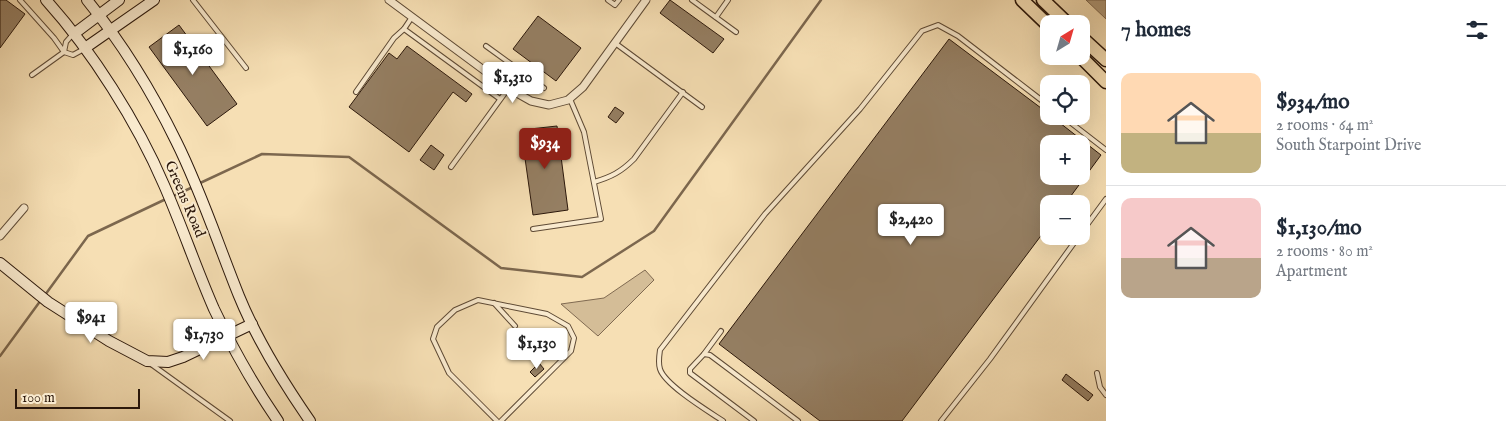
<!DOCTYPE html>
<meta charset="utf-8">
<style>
:root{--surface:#fff;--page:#f2f2f3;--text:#1f2937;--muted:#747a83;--line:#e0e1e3;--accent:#8f2418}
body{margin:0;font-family:"IM FELL English",serif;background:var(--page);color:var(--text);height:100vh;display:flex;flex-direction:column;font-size:19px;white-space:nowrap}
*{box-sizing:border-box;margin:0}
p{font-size:16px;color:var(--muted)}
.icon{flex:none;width:28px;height:28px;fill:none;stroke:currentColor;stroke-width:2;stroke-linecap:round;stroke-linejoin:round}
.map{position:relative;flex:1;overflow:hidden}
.panel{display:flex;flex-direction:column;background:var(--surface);width:400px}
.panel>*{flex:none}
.needle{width:32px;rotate:37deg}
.fabs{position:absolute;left:1040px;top:15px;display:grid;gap:10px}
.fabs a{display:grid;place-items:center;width:50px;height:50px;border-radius:10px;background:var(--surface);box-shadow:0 5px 20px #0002;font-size:25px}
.scale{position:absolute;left:15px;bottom:12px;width:125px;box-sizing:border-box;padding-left:5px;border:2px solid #2c180b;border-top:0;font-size:14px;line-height:18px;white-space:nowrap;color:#2c180b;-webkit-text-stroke:4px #f9eace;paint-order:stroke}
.price{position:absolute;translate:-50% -42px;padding:0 11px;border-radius:5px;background:#fff;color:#222;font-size:16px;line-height:32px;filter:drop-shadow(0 1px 2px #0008)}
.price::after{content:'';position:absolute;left:50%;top:30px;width:15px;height:11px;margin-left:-8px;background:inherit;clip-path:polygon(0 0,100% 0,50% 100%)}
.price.on{background:var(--accent);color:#fff}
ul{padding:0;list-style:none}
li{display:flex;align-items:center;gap:15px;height:125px;padding:0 15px}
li+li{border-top:1px solid var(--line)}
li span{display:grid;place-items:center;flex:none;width:140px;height:100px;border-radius:10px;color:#555}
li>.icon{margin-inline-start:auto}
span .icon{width:60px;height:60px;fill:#fffc;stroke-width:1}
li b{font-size:21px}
h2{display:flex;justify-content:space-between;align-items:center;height:60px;padding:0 15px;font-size:21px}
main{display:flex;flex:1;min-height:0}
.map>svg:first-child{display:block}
</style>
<main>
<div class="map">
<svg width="1106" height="421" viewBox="0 0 1106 421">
<rect width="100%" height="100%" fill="#f6dfb4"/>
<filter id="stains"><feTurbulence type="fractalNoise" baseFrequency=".004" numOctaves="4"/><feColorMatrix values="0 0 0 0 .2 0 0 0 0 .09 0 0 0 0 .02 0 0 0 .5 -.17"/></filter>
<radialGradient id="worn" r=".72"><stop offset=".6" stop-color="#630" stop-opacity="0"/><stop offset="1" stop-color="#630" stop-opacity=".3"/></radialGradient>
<polygon fill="#d4bd97" stroke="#806a51" points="645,270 654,280 598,336 561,304 604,298"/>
<polygon fill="#b19b7b" stroke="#7c674e" points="1086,0 1106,0 1106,19"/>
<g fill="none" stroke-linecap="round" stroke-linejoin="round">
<g stroke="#7c674e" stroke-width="2.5">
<polyline points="198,184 262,154 349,157 501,268 582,277 654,231 821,0"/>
<polyline points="171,197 193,187"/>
<polyline points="45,295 88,236 166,199"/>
<polyline points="0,356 41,300"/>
</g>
</g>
<g fill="#957f63" stroke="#2c180b" fill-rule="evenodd">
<polygon points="0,0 6,0 25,14 0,48"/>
<polygon points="670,0 724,39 713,53 660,13"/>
<polygon points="538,16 581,48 556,81 513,49"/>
<polygon points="179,25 237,104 207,126 149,47"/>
<path d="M949,39L1049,114V116H1051L1101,155L1065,204H1049V225L902,421H820L719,344ZM1049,144H1081V176H1049Z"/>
<polygon points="407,46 472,94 466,102 453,92 409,152 349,107 389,53 397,59"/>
<polygon points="615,107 624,113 616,123 608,117"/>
<polygon points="557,126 568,210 533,215 521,130"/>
<polygon points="431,145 444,155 434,170 420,160"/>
<polygon points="539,363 544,369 535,377 530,372"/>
<polygon points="1066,374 1093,395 1088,401 1062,380"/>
</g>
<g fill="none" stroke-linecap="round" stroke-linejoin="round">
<g stroke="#5e4a35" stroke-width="6">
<g id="lane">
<polyline points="20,0 54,38 64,52"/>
<polyline points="193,0 246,68"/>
<polyline points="608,0 615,5 619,0"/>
<polyline points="692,0 736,32"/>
<polyline points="716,17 728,0"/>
<polyline points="404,29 500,99"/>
<polyline points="615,43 702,107"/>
<polyline points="486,46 544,88"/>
<polyline points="64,52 73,55 84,49"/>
<polyline points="64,52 66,42 73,34"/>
<polyline points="32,75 64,52"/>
<polyline points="356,92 394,38 404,29 412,17"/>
<polyline points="1062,116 1106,150"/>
<polyline points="451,167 521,71"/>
<path d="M594,182C611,177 621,172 634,159L683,92"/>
<polyline points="533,229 601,219 584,132 570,99"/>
<polyline points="1081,233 1106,199"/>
<polyline points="494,303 515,326"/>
<polyline points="704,354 721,331"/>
<polyline points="151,364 230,421"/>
<polyline points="1097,373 1100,387 1106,395"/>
<polyline points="497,421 449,373 433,339 437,327 455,310 478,300 547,314 568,326 574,338 571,351 501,421"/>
<path d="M723,421C708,411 665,385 660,369C658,363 659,357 660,350L765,214L860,109L922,31L938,25L958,36L1049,106"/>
<polyline points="754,421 690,373 690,369 704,354 710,355 798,421"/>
<polyline points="941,421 990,359 1079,236"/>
</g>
</g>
<g stroke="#5e4a35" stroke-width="9">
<g id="street">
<polyline points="389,0 508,88 531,101 549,105 568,100 583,87 646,0"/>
<polyline points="0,236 24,208"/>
</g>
</g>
<g stroke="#2c180b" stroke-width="12">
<g id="secondary">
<path d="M46,0C92,51 137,122 164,185C182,226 196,268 214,309C232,347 254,386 278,421"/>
<path d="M87,0C122,43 152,92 176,141C201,191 218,244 239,296C257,340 283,382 310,421"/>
<polyline points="75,33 119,0"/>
<polyline points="85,48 154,0"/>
<polyline points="0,263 48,302 109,341 147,361 168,362 183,357 252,324"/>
</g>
</g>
<g stroke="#2c180b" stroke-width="15">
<g id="highway">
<polyline points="1022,0 1049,26"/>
<polyline points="1043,0 1068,24"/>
<polyline points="1081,37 1106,60"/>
<polyline points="1080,56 1106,82"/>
</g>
</g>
<use href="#lane" stroke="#f9eace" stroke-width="4"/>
<use href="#street" stroke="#f9eace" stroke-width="7"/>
<use href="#secondary" stroke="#f9eace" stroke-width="10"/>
<use href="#highway" stroke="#f6dfb4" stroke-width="12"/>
</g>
<g text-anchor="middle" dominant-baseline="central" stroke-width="4" stroke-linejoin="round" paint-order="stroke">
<g font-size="15" fill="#2c180b" stroke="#f9eace">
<text transform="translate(185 199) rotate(67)">Greens Road</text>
</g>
</g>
<rect width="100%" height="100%" filter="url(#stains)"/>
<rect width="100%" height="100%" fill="url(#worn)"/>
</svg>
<div class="fabs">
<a><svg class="needle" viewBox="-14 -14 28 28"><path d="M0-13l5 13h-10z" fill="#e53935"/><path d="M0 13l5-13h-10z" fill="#747a83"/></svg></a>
<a><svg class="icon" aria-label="locate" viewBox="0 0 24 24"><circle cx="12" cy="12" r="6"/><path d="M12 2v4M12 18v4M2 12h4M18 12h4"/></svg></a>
<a>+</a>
<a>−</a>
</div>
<div class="scale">100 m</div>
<b class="price" style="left:193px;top:76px">$1,160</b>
<b class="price" style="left:513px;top:104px">$1,310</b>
<b class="price on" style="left:545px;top:170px">$934</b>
<b class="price" style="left:911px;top:246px">$2,420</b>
<b class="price" style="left:91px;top:344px">$941</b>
<b class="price" style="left:204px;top:361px">$1,730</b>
<b class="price" style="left:537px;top:370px">$1,130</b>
</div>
<section class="panel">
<h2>7 homes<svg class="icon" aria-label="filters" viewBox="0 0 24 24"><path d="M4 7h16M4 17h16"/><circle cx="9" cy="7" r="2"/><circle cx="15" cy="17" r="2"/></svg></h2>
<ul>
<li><span style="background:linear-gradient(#ffd9b3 60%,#c2b280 0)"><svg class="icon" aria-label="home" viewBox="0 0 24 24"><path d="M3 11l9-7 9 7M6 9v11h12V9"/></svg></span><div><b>$934/mo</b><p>2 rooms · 64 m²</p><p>South Starpoint Drive</p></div></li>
<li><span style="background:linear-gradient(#f6c9c9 60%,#b9a48a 0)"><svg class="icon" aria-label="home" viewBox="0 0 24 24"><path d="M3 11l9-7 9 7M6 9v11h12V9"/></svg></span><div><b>$1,130/mo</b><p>2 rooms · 80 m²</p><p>Apartment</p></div></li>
</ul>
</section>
</main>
